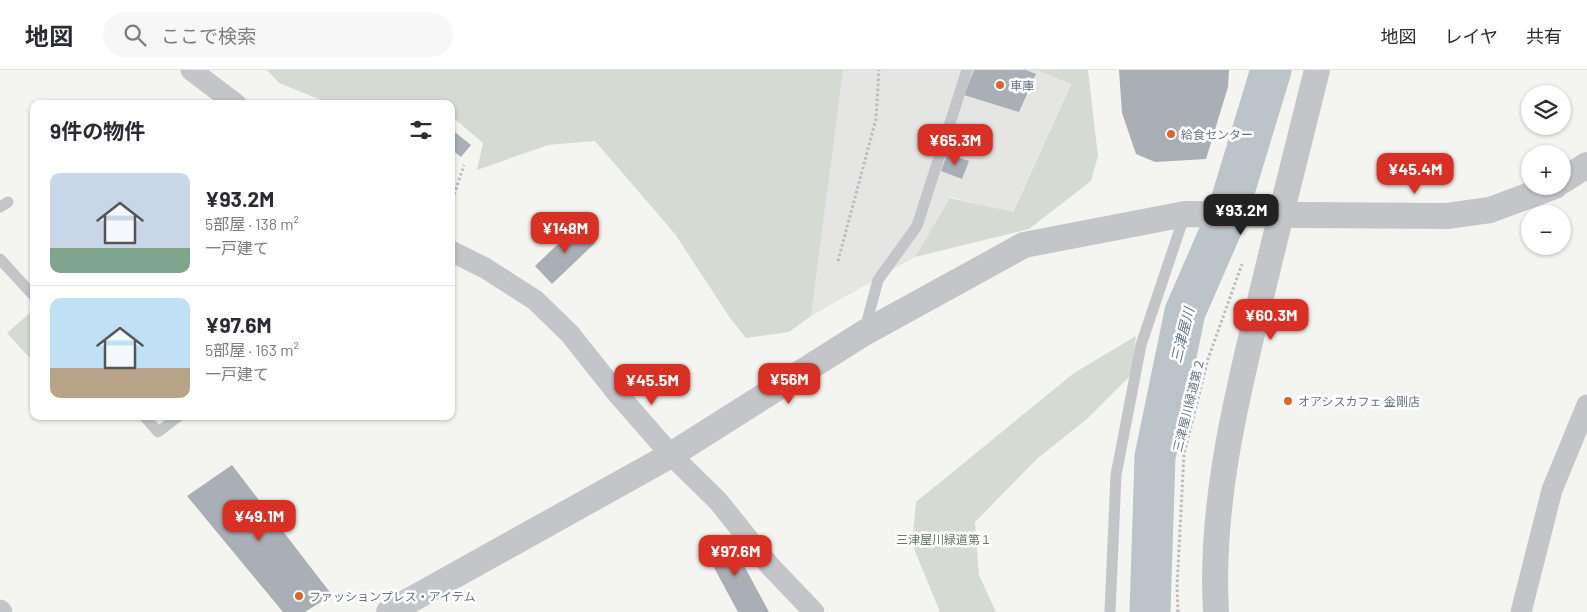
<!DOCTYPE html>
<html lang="ja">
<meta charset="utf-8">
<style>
:root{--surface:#fff;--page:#f7f7f7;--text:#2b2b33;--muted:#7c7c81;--line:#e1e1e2;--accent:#d93025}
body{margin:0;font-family:Barlow,"Noto Sans JP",sans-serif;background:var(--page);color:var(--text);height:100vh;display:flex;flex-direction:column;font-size:19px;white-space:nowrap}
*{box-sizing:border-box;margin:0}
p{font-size:16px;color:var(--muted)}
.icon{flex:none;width:28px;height:28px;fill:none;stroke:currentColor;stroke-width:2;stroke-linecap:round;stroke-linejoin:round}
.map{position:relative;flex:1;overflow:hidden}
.side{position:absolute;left:30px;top:30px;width:425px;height:320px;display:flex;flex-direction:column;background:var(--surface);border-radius:10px;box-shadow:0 1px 4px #0004}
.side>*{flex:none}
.buttons{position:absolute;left:1521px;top:15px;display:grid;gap:10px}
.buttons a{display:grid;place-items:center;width:50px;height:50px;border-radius:50%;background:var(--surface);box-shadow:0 1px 4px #0004;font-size:25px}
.price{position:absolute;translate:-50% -42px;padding:0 11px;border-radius:10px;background:var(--accent);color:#fff;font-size:16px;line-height:32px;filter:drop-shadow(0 1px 2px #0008)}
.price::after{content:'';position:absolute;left:50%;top:30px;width:15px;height:11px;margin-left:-8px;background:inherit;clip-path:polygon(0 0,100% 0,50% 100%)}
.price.selected{background:#222;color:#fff}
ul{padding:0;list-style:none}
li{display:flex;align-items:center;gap:15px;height:125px;padding:0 20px}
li+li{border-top:1px solid var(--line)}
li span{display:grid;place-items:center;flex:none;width:140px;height:100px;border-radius:10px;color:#555}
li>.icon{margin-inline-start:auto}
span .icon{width:60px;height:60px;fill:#fffc;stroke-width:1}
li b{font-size:21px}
h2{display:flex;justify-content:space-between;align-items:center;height:60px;padding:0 20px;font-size:21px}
header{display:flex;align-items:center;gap:30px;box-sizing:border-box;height:70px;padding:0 25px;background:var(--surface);border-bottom:1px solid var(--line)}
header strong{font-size:24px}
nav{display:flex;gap:28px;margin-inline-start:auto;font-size:18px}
.search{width:350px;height:45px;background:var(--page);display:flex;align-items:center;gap:12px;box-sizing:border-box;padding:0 18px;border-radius:28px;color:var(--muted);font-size:19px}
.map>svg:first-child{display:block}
</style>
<header>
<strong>地図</strong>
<div class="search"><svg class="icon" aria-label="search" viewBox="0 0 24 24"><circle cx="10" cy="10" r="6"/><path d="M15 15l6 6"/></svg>ここで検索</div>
<nav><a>地図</a><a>レイヤ</a><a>共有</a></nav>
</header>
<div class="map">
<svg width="1587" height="542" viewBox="0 0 1587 542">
<rect width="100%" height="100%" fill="#f4f5f1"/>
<polygon fill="#e5e6e4" points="842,0 1038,0 1071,13 1012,143 951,127 915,187 811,246"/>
<g fill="#d5dbd2">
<polygon points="267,0 843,0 811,246 789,262 746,268 730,248 675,164 595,71 548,75 477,100 483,73 451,46 451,34 331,34 279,13"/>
<polygon points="1037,0 1088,0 1098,86 1091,111 1029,159 915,187 950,128 1013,142 1071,14"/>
<polygon points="33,240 34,284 29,287 7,263"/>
<polygon points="1136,266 1131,305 1088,348 1038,388 975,452 979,505 996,542 940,542 912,474 916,432 1074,303"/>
</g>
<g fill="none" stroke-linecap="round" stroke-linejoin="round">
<polyline stroke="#bbc4c9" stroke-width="41" points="1150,542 1155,387 1185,242 1226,148 1271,0"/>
</g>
<g fill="#a9afb5">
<polygon points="974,0 1026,0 1036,4 1019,42 964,25"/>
<polygon points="1119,0 1229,0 1228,17 1206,89 1155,92 1136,84 1122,43"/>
<polygon points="451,59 471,75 461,87 451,79"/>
<polygon points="947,84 969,91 962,109 941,101"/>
<polygon points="578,155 595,173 552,214 535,196"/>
<polygon points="232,395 332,525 305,542 283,542 187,426"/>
<polygon points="728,466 769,542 738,542 704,479"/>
</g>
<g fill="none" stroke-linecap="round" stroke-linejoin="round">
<g stroke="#babcbe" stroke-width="3" stroke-dasharray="2.5 2.5" stroke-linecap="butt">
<polyline points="451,134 464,95"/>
<polyline points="838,191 876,49 879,0"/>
<polyline points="1178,542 1177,517 1184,384 1208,289 1242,194"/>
</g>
<g stroke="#c3c5c9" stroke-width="11">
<polyline points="0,137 8,132"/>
<polyline points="0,189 34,226"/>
<polyline points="865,259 878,210 917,156 967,0"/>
<polyline points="144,346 158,362 179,346"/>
<polyline points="1110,542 1116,405 1141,275 1185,144"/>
</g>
<g stroke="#c3c5c9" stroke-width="21">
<polyline points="191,0 236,34"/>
<polyline points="451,181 485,198 535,230 570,264 616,322 671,385 718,431 770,496 814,542"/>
<polyline points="0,540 2,542"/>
<polyline points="1521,542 1552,420 1587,335"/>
</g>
<g stroke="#c3c5c9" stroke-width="26">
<polyline points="1562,111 1587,95"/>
<polyline points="389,542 671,385 864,263 1024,175 1185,144 1447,146 1490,140 1555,116"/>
<path d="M1216,542C1210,440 1234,337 1258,239C1277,159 1297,80 1317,0"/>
</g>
</g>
<g fill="#db652a" stroke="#fff" stroke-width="2">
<circle cx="1000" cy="15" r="5"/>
<circle cx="1171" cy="64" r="5"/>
<circle cx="1288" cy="331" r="5"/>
<circle cx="299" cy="526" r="5"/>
</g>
<g text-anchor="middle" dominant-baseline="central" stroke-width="5" stroke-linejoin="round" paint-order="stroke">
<g font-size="12" fill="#657281" stroke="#fff" text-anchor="start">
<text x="1010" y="15">車庫</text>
<text x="1181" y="64">給食センター</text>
<text x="1298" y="331">オアシスカフェ 金剛店</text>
<text x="309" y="526">ファッションプレス・アイテム</text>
</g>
<g font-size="12" fill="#657281" stroke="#fff">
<text transform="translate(1188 335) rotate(-76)">三津屋川緑道第２</text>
</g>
<g font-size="12" fill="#657863" stroke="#fff">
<text x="944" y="469">三津屋川緑道第１</text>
</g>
<g font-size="14" font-style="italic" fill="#60737e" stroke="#fff">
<text transform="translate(1182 265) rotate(-76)">三津屋川</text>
</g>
</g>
</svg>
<div class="buttons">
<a><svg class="icon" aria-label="layers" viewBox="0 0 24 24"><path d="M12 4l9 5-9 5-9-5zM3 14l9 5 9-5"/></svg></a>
<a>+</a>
<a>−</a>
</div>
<b class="price" style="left:955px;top:96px">¥65.3M</b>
<b class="price" style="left:1415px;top:125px">¥45.4M</b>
<b class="price selected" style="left:1241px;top:166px">¥93.2M</b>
<b class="price" style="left:565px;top:184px">¥148M</b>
<b class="price" style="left:1271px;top:271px">¥60.3M</b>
<b class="price" style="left:789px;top:335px">¥56M</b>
<b class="price" style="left:652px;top:336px">¥45.5M</b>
<b class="price" style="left:259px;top:472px">¥49.1M</b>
<b class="price" style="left:735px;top:507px">¥97.6M</b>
<section class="side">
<h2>9件の物件<svg class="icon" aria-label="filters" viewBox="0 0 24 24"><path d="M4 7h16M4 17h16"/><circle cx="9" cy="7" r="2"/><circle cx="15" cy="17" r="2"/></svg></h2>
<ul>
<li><span style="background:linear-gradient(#c9d6e8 75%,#7fa58c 0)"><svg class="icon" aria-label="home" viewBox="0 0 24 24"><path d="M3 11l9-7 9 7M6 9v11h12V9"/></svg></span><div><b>¥93.2M</b><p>5部屋 · 138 m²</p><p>一戸建て</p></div></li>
<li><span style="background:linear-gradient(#bfe0f5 70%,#b9a48a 0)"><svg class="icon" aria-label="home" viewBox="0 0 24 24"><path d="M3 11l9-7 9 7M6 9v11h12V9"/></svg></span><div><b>¥97.6M</b><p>5部屋 · 163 m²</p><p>一戸建て</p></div></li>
</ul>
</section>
</div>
